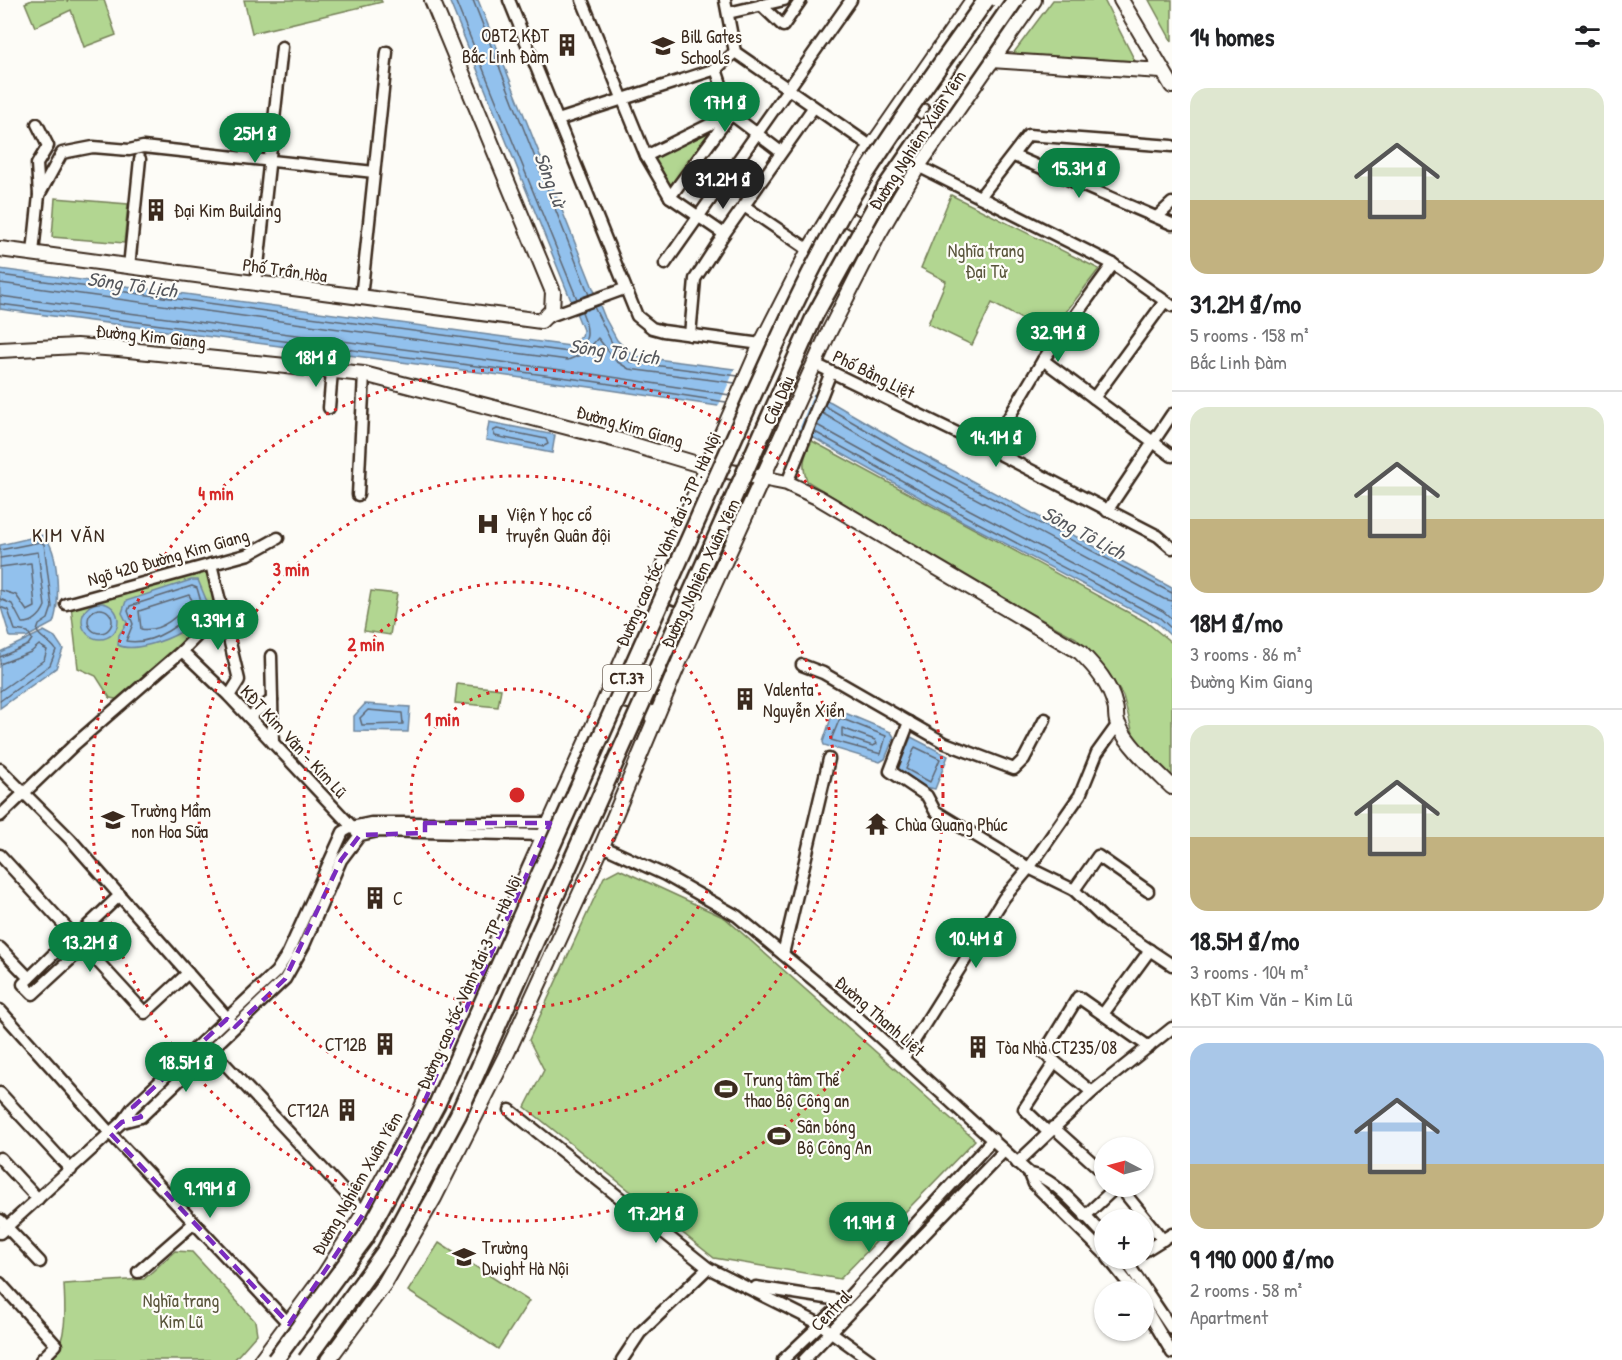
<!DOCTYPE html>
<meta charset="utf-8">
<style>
:root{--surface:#fff;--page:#f2f2f2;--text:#202124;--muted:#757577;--line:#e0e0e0;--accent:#0b8043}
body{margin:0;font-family:"Patrick Hand",sans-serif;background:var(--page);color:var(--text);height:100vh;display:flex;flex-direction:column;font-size:22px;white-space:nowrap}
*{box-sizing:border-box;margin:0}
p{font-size:20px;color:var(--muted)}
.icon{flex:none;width:33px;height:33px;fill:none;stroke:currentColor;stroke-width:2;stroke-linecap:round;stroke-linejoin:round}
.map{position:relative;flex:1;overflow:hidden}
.sheet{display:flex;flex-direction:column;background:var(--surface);width:450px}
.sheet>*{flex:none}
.needle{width:39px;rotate:276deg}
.fabs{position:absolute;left:1094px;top:1137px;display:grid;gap:12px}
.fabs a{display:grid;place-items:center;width:60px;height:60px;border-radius:50%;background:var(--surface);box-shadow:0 2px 4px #0004;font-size:30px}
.price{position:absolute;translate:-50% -51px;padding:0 14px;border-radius:21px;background:var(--accent);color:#fff;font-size:20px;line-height:39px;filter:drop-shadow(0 2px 3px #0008)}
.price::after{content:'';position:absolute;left:50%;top:36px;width:18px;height:14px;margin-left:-9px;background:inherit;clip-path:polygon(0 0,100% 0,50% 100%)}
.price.active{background:#222;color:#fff}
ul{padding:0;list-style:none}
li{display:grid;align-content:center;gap:12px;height:318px;padding:0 18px}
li+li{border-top:2px solid var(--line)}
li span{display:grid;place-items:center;height:186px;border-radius:18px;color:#555}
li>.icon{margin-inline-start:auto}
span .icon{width:108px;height:108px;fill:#fffc;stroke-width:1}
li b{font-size:26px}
h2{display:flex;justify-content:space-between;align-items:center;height:72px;padding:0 18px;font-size:26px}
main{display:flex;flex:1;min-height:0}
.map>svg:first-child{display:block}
</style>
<main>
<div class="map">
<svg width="1172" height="1360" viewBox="0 0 1172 1360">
<rect width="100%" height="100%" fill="#fdfcf7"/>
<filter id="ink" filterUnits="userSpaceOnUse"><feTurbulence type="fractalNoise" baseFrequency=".0167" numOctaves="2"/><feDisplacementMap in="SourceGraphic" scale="12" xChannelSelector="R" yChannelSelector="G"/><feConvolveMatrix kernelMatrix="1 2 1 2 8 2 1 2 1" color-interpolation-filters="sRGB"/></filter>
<g filter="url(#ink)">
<g fill="#b2d691" stroke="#768058" stroke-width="1.5">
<polygon points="32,0 66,0 68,2 67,0 104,0 116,35 84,47 71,10 35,27 25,3"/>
<polygon points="244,0 381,0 382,2 252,33"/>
<polygon points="1053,0 1104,0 1135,61 1012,55"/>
<polygon points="1149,0 1172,0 1172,42"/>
<polygon points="721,122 669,189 651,157"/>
<polygon points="951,195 1099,269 1049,334 992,303 972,345 928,324 946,281 921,268"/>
<polygon points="55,198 128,204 124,243 52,237"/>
<path d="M812,441L1146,622L1172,643V778L1134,737L1123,696L1108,672L1076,638L973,582L807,481C801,465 804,456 812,441Z"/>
<polygon points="207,570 217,609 121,700 110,698 96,676 78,668 71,606"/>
<polygon points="371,591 397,594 390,635 364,631"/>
<polygon points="457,684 501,689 498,707 455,703"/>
<polygon points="619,869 725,918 975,1140 840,1279 714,1258 525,1107 544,1070 529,1040 604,877"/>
<polygon points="439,1243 529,1301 498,1349 408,1291"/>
<path d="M175,1251L192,1252L255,1321L257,1334L234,1360H55L53,1358C68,1335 65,1309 64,1284L144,1279Z"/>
</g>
<g fill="#92c1ed" stroke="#6f859a" stroke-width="1.5">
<polygon points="449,0 478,0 605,318 617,340 633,356 734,369 778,380 831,402 905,445 1172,588 1172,637 1157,623 964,522 798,429 760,416 718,406 590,387 0,309 0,269 570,346 582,336 583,330"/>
<polygon points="489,422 555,435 552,453 486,440"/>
<path d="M43,535C60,550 60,604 53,623L27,637H10L0,604V545Z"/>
<path d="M191,580H198L208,604C200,612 191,626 181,632C167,640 133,653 118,645L119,635L127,623L122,613L126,601Z"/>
<circle cx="100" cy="621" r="18"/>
<polygon points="44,631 55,637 63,649 56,668 0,708 0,652"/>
<polygon points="365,704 410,707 408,732 354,731 354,716"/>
<polygon points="838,710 891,732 894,737 885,759 880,762 824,745 823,742 833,712"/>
<path d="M911,737L948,756L935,789C922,787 904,780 898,769Z"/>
</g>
<polygon fill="#fdfcf7" points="736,367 779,377 814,392 798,432 760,419 717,409"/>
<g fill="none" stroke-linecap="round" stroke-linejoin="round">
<g stroke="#5e6671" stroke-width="1.5">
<polyline points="455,0 577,299"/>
<polyline points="473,0 589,295"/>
<path d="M0,275L569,352C592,346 589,329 582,312"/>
<polyline points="0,283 568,360 585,353 598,338 616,361 629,369 735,383"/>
<polyline points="0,296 592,374 730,395"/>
<polyline points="0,304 591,381 726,402"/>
<polyline points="594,307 612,343 630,362 738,376"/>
<polyline points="825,406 902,451 1172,593"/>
<polyline points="822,413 898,457 1164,599 1172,601"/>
<polyline points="817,425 970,510 1163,611 1172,619"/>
<polygon points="497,429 546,439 548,444 544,446 495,436 493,431"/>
<polyline points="815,432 967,517 1160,618 1172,629"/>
<path d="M0,550L40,542L44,544L52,607L48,619L39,625L37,631C40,639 51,641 56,650L50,665L0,701"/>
<path d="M0,558L38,552L45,606C41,616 32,624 22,623L12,604L0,599"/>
<polyline points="0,567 31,563 35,607 27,611 16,595 0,590"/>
<path d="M192,586L197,588L201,602C184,623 154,646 126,641L133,624L128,611L130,606Z"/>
<path d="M189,595L192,600C179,615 161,633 141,629L139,611Z"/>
<polyline points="0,607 8,610 15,630 28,632 32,639 28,645 0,657"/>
<circle cx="100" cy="621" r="12"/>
<polyline points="0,664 31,652 39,645 47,650 44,660 0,691"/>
<polygon points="368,710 402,713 403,724 362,725 360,718"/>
<polygon points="840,718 886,736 881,754 831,740"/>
<polygon points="842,728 875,740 877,744 873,746 842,736"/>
<polygon points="915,747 940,759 930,782 906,769"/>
</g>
<g stroke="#3b2a1e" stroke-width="15">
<g id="minor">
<polyline points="509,0 637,316 652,328 663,331 761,344"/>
<polyline points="582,0 646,156 670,197 724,234"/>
<polyline points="725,0 735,52 872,147"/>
<polyline points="761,5 783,26 801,0"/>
<polyline points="728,13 784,0"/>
<polyline points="558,120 716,69 735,52"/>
<polyline points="646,156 731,114 716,69"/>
<polyline points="1014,156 1172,224"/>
<polyline points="918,166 1113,264 1172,306"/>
<polyline points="39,195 62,153 93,147 129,150 143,147 374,172"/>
<polyline points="670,197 731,114 781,152"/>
<polyline points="980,197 1028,135 1172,146"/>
<polyline points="744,206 809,250"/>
<polyline points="1157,217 1172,203"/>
<polyline points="33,253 39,195 37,164 48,146 37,124"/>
<polyline points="665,264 851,0"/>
<polyline points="129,267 140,159"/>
<polyline points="256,284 282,47"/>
<polyline points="361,298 387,52"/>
<polyline points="547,317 624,289"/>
<polyline points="690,335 695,279 724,234 813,108"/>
<polyline points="1043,360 1172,456"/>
<polyline points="815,364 990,449 1158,536 1172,548"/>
<polyline points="1094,398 1165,301"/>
<polyline points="329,408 332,371"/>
<polyline points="990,449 1043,360 1113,264"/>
<polyline points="787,483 831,372"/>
<polyline points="358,495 364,374"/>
<polyline points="1107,511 1172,414"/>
<polyline points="211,564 239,680 229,696"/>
<polyline points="66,604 249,554 278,538"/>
<polyline points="182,651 229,696 356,831"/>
<polyline points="271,656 273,743"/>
<polyline points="802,665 823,673 945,743 1014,769 1024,759 1045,719"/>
<polyline points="249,717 272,700"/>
<polyline points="909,722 890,771 927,796 935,811 1029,868 1074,890 1106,921 1172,965"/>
<polyline points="0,769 70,839 231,1022"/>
<polyline points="0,816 75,744 182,651 222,610"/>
<polyline points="602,846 665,875 737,916 852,1012 1030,1174 1034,1184 1104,1253"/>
<polyline points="0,855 145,1013 188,973"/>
<polyline points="1074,890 1098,856 1148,891"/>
<polyline points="74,934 23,984 33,994 85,946"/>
<polyline points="76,937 120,895"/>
<polyline points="0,948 29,978"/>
<polyline points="783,954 829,759"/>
<polyline points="0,1010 110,1133 289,1324"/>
<polyline points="1103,1014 1150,950"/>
<polyline points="211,1049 364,1213"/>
<polyline points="904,1057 1004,898 1029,868 1080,795 1097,753 1118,724"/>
<polyline points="1092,1092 1044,1053 1078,997 1149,1047"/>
<polyline points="0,1093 71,1170"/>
<polyline points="510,1110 708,1268 820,1324 870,1360"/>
<polyline points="122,1122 141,1117 285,979 304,945 341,860 360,835 378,831 544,835"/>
<polyline points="1053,1127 1104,1173"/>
<polyline points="1048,1132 1024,1109 1055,1062"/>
<polyline points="0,1158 38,1199"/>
<polyline points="1017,1163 1092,1092 1172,1028"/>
<polyline points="1143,1165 1145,1163"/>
<path d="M1030,1174C1054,1176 1087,1218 1104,1235"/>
<polyline points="1119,1186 1163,1240"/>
<polyline points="1085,1216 1117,1186"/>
<polyline points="0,1220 40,1262"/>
<polyline points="0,1233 122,1122 133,1107 276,972 287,955 343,832 352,827 371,823 550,823"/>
<polyline points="1143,1252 1172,1234"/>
<polyline points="1108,1258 1135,1292"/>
<polyline points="1124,1258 1172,1329"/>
<polyline points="138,1272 194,1223"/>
<polyline points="0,1283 56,1345 41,1360"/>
<polyline points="756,1287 845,1301"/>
<polyline points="1143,1304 1172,1353"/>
<polyline points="622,1360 640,1333 708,1268"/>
<polyline points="783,1360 845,1301 993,1139"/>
<polyline points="804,1360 1004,1151"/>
</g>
</g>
<g stroke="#3b2a1e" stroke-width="18">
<g id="major">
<polyline points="1121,0 1172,86"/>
<polyline points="991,60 1161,71"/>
<polyline points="905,98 940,124"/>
<polyline points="834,211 872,232"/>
<polyline points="0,249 541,321 552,310 553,292 432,0"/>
<path d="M0,350L77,346L119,349L364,374L617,440L707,467L787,483L819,498L1080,652C1095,667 1110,684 1115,706C1117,711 1115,719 1118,724C1127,745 1156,771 1172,787"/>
<path d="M659,585C670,599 679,601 697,599"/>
<path d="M607,700C627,699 643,701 654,719"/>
<polyline points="261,1360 325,1274 364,1213 421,1109 605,700 761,344 809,250 868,152 973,0"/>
<polyline points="328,1360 385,1283 434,1198 507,1053 602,846 682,655 827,336 878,235 918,166 1034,0"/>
</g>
</g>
<use href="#minor" stroke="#fdfcf7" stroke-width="10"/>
<use href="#major" stroke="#fdfcf7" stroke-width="14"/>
<g stroke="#3b2a1e" stroke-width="20" stroke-linecap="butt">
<g id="highway-bridge">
<path d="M275,1360L365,1238L437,1104L759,382C791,311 824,240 866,174C904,114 946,57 986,0"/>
<polyline points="306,1360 385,1251 458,1115 815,315 885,188 1015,0"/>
</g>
</g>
<use href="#highway-bridge" stroke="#fdfcf7" stroke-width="15"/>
</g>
</g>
<path fill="none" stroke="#7b2cbf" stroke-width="4.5" stroke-dasharray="12 8" stroke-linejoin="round" d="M425,823H550L421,1109L364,1213L289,1324L110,1133L122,1122L141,1117L133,1107L227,1019L235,1027L285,979L341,860L360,835L425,833Z"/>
<g fill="none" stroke="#d62828" stroke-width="3" stroke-dasharray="3 6">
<circle cx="517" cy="795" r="106"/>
<circle cx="517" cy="795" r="213"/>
<circle cx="517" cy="795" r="319"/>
<circle cx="517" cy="795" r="426"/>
</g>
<defs>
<g id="building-bare" transform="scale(1.8)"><path d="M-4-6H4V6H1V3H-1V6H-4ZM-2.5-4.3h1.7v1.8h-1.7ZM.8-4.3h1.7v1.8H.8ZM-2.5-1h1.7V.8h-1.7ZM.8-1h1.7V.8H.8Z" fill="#3b2a1e" stroke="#fdfcf7" stroke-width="2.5" paint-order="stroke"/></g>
<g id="school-bare" transform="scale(1.8)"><path d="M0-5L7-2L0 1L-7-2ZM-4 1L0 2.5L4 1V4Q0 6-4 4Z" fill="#3b2a1e" stroke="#fdfcf7" stroke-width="2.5" paint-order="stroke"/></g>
<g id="hospital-bare" transform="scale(1.8)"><path d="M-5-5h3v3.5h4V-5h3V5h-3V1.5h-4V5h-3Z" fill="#3b2a1e" stroke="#fdfcf7" stroke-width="2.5" paint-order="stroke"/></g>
<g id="temple-bare" transform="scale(1.8)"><path d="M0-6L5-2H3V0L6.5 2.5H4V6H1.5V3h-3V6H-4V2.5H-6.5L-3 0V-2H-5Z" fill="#3b2a1e" stroke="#fdfcf7" stroke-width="2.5" paint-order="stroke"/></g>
<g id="stadium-bare" transform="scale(1.8)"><path d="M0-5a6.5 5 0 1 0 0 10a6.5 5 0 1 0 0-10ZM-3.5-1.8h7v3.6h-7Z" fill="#3b2a1e" stroke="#fdfcf7" stroke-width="2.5" paint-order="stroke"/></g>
</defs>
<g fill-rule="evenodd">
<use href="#building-bare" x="567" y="45"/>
<use href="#school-bare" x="663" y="46"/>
<use href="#building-bare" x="156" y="210"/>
<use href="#hospital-bare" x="488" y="524"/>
<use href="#building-bare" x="745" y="699"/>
<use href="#school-bare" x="113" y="820"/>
<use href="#temple-bare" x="877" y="824"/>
<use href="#building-bare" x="375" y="898"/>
<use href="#building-bare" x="385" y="1044"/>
<use href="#building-bare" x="978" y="1047"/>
<use href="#stadium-bare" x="726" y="1089"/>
<use href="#building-bare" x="347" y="1110"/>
<use href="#stadium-bare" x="779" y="1136"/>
<use href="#school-bare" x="464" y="1257"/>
</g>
<g text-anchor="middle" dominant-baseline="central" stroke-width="4.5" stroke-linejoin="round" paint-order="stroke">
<rect fill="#fdfcf7" stroke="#75695f" stroke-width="1.5" x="603" y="665" width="48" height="26" rx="4.5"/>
<g font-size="16" font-weight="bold" fill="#3b2a1e">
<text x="627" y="678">CT.37</text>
</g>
<g font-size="18" fill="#3b2a1e" stroke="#fdfcf7" text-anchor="start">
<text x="549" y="35" text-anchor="end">OBT2 KĐT<tspan x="549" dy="21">Bắc Linh Đàm</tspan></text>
<text x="681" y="36">Bill Gates<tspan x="681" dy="21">Schools</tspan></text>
<text x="174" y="210">Đại Kim Building</text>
<text x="506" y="514">Viện Y học cổ<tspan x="506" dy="21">truyền Quân đội</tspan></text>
<text x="763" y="689">Valenta<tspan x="763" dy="21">Nguyễn Xiển</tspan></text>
<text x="131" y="810">Trường Mầm<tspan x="131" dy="21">non Hoa Sữa</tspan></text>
<text x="895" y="824">Chùa Quang Phúc</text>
<text x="393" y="898">C</text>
<text x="367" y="1044" text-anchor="end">CT12B</text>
<text x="996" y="1047">Tòa Nhà CT235/08</text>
<text x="744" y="1079">Trung tâm Thể<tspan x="744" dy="21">thao Bộ Công an</tspan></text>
<text x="329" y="1110" text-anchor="end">CT12A</text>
<text x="797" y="1126">Sân bóng<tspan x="797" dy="21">Bộ Công An</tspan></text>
<text x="482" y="1247">Trường<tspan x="482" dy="21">Dwight Hà Nội</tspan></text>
</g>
<g font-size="18" fill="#3b2a1e" stroke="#fdfcf7">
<text transform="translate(917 140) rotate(-57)">Đường Nghiêm Xuân Yêm</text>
<text transform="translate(285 270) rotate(8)">Phố Trần Hòa</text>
<text transform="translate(151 336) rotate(6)">Đường Kim Giang</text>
<text transform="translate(874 374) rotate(26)">Phố Bằng Liệt</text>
<text transform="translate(778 400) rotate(-66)">Cầu Dậu</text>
<text transform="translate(630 426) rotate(16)">Đường Kim Giang</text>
<text transform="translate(668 539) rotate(-66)">Đường cao tốc Vành đai 3 TP. Hà Nội</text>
<text transform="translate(168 557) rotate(-16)">Ngõ 420 Đường Kim Giang</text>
<text transform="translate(700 573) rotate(-65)">Đường Nghiêm Xuân Yêm</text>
<text transform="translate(294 741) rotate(47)">KĐT Kim Văn - Kim Lũ</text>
<text transform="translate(469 982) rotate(-66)">Đường cao tốc Vành đai 3 TP. Hà Nội</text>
<text transform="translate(880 1016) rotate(41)">Đường Thanh Liệt</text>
<text transform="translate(357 1183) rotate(-60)">Đường Nghiêm Xuân Yêm</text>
<text transform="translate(831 1310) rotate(-46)">Central</text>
</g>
<g font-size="18" fill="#59553b" stroke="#fdfcf7">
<text x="986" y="250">Nghĩa trang<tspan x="986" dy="21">Đại Từ</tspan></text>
<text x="181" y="1300">Nghĩa trang<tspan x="181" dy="21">Kim Lũ</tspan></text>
</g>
<g font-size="20" font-style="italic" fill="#55575c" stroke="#fdfcf7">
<text transform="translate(551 179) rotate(69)">Sông Lừ</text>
<text transform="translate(132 284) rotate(8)">Sông Tô Lịch</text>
<text transform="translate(614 351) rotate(8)">Sông Tô Lịch</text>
<text transform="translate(1084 532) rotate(28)">Sông Tô Lịch</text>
</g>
<g font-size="20" letter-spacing="1.5" fill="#3b2a1e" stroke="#fdfcf7">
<text x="69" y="534">KIM VĂN</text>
</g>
</g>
<circle cx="517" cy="795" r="9" fill="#d62828" stroke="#fdfcf7" stroke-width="3"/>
<g font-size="18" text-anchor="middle" font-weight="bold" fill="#d62828" stroke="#fdfcf7" stroke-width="4.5" stroke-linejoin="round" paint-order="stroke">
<text x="216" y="500">4 min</text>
<text x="291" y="576">3 min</text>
<text x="366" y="651">2 min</text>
<text x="442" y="726">1 min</text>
</g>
</svg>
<div class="fabs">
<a><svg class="needle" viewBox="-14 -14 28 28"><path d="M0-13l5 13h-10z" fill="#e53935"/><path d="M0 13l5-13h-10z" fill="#757577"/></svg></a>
<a>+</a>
<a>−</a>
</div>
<b class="price" style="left:725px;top:133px">17M ₫</b>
<b class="price" style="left:255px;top:164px">25M ₫</b>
<b class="price" style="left:1079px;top:199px">15.3M ₫</b>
<b class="price active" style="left:723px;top:210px">31.2M ₫</b>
<b class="price" style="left:1058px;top:363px">32.9M ₫</b>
<b class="price" style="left:316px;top:388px">18M ₫</b>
<b class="price" style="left:996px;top:468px">14.1M ₫</b>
<b class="price" style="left:218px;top:651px">9.39M ₫</b>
<b class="price" style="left:976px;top:969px">10.4M ₫</b>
<b class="price" style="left:90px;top:973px">13.2M ₫</b>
<b class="price" style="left:186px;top:1093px">18.5M ₫</b>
<b class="price" style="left:210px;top:1219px">9.19M ₫</b>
<b class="price" style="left:656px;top:1244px">17.2M ₫</b>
<b class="price" style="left:869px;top:1253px">11.9M ₫</b>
</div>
<section class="sheet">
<h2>14 homes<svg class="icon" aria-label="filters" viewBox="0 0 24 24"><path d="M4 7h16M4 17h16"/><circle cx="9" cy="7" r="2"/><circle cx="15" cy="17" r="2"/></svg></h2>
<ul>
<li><span style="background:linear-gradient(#dfe7d0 60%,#c2b280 0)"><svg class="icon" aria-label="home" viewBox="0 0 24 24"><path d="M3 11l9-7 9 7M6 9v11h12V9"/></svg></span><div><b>31.2M ₫/mo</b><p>5 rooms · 158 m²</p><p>Bắc Linh Đàm</p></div></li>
<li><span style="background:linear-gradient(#dfe7d0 60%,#c2b280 0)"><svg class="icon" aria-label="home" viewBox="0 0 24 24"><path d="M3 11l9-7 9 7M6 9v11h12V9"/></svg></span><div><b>18M ₫/mo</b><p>3 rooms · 86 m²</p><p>Đường Kim Giang</p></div></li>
<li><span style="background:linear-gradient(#dfe7d0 60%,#c2b280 0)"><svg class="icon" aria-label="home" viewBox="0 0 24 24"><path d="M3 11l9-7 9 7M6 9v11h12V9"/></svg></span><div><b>18.5M ₫/mo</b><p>3 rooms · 104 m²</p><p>KĐT Kim Văn - Kim Lũ</p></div></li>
<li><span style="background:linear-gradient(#a9c7e8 65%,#c2b280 0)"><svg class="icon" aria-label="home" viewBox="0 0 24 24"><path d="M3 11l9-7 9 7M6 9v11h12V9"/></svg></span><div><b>9 190 000 ₫/mo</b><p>2 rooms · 58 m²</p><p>Apartment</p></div></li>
</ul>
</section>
</main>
